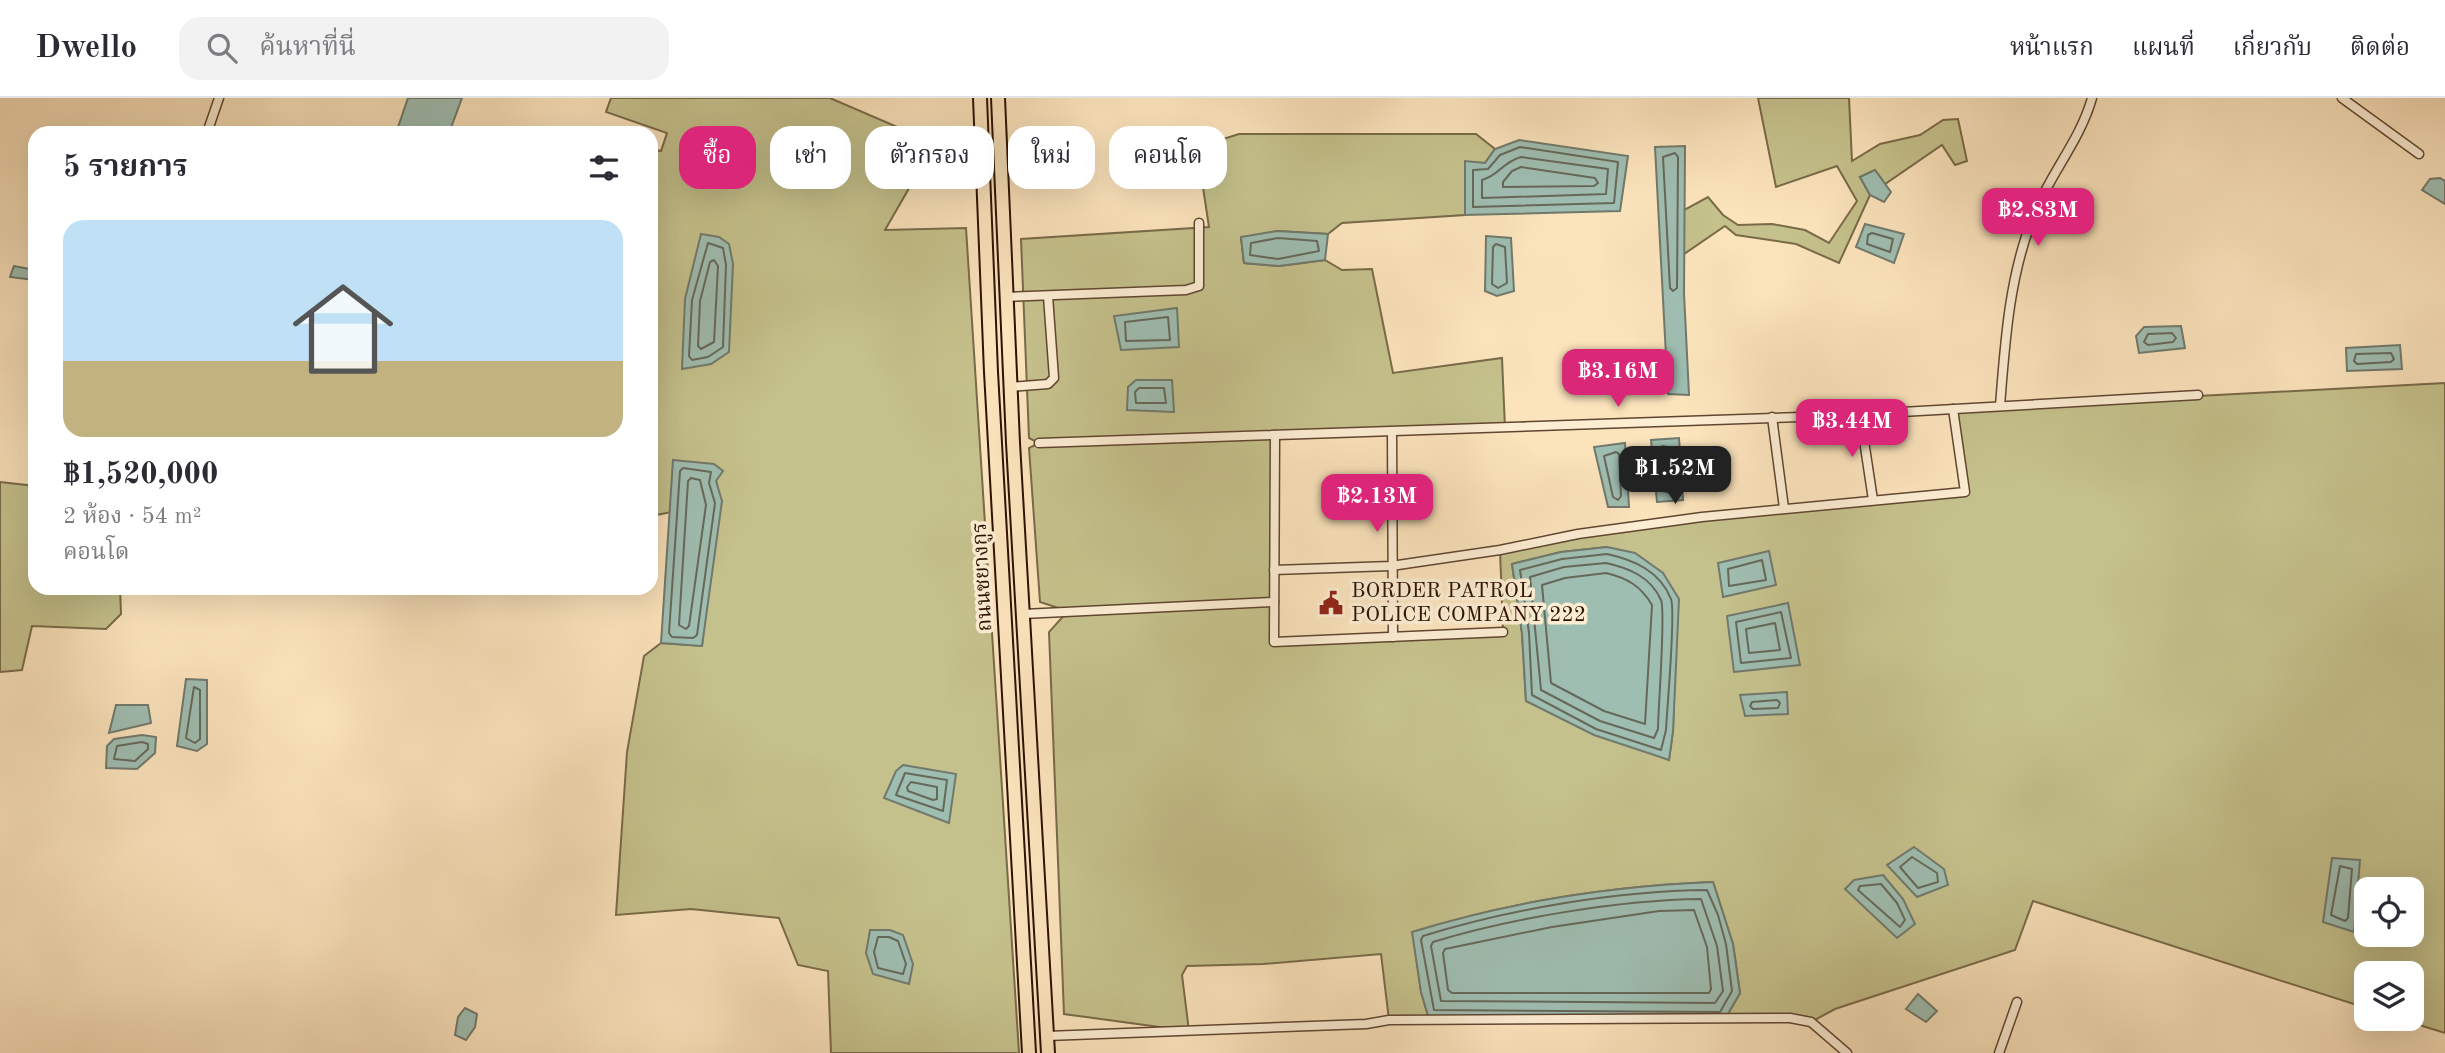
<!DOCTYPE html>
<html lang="th">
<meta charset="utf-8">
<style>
:root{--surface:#fff;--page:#f2f2f3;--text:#2b2b33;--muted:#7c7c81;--line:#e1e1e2;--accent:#db2777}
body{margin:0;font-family:"Old Standard TT","Noto Serif Thai",serif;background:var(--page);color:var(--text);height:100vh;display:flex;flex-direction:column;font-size:26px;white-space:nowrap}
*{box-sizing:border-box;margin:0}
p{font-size:23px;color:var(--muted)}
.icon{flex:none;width:38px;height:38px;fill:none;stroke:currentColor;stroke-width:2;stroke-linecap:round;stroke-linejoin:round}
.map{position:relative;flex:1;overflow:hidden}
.side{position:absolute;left:28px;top:28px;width:630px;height:469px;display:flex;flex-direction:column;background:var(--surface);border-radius:21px;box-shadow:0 7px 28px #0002}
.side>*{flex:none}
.hud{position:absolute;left:679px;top:28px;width:665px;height:63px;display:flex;gap:14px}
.tools{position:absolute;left:2354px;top:779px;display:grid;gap:14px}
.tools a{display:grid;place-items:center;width:70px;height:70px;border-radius:14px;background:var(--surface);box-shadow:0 7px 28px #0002;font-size:35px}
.price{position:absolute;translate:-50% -60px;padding:0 16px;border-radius:14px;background:var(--accent);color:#fff;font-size:23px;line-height:46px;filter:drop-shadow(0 2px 4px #0008)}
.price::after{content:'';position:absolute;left:50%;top:42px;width:21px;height:16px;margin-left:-10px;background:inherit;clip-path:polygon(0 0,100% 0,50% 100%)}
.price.selected{background:#222;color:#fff}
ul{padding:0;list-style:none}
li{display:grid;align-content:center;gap:14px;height:371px;padding:0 35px}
li span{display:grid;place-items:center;height:217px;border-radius:21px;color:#555}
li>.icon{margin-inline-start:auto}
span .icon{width:126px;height:126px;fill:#fffc;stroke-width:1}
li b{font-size:30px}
h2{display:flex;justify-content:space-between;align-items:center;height:84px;padding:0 35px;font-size:30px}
.chip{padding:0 24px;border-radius:21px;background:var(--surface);box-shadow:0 7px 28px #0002;font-size:24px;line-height:63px}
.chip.selected{background:var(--accent);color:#fff}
header{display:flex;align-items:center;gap:42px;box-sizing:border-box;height:98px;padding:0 35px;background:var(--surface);border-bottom:2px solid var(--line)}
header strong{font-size:33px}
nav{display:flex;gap:38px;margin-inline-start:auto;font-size:24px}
.search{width:490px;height:63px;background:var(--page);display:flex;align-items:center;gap:18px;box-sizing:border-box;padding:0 24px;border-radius:21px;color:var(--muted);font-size:26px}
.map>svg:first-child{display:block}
</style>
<header>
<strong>Dwello</strong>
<div class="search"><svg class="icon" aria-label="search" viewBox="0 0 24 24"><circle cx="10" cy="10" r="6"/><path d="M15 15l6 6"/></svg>ค้นหาที่นี่</div>
<nav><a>หน้าแรก</a><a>แผนที่</a><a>เกี่ยวกับ</a><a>ติดต่อ</a></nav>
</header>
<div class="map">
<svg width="2445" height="955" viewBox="0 0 2445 955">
<rect width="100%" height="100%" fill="#fbe3bc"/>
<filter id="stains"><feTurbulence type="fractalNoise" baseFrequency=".00286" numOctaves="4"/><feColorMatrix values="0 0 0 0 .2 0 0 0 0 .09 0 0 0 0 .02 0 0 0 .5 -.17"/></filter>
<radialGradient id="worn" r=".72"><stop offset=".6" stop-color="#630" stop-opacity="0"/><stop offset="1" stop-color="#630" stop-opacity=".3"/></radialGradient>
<g fill="#c5c18c" stroke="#796a48" stroke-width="2" fill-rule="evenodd">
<polygon points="611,0 830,0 923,40 912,85 885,132 966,130 1019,955 831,955 828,873 798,867 779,820 691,811 616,817 627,654 644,558 661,545 702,548 718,395 716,383 673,362 672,414 651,418 653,223 651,221 651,51 661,53 667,35 606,14"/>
<polygon points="1758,0 1849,0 1852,63 1880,46 1920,37 1943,22 1958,21 1967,63 1955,67 1942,47 1885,86 1875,72 1860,79 1870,97 1839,165 1796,146 1736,137 1725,128 1684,156 1684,112 1708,99 1723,117 1738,127 1772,126 1805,132 1829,145 1857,103 1837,68 1776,89"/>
<path d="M1239,36H1476L1495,51L1485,65L1465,64V117L1342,125L1328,136L1277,133L1241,140L1244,165L1279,168L1325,162L1342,172L1372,171L1393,275L1502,260L1505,330L1275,338L1274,543L1503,533L1500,452L1578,436L1965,394L1953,311L2445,285V935L2400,921L2412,920V875H2366V910L2033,803L2015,852L1835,911L1811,924L1725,921L1740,895L1733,846L1713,784C1612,788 1509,804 1413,834L1421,894L1429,921L1389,922L1381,856L1263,866L1187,868L1182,877L1189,933L1064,916L1049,534L1068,513L1040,504L1029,350L1039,345L1029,340L1021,141L1209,129L1199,63L1191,51ZM1607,449L1675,573L1673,633L1669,662L1526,603L1522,535L1512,466L1561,454ZM2366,791H2412V836H2366Z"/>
<polygon points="0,384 35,388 35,490 120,490 121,516 106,531 32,528 22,572 0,574"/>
</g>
<g fill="#9fbeb2" stroke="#71796c" stroke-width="2">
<polygon points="408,0 462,0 449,35 396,35"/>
<polygon points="1519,42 1628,58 1620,113 1465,117 1465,63 1485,65 1495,51"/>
<polygon points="1685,48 1684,195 1689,297 1668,296 1655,49"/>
<polygon points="1875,72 1891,94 1884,104 1870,97 1860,79"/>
<polygon points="2440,80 2445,83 2445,106 2422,92 2430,81"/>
<polygon points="1865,126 1904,136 1894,165 1856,149"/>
<polygon points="1277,133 1328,136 1325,162 1279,168 1244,165 1241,139"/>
<polygon points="701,136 719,139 729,146 733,166 729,254 711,266 682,271 685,201"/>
<polygon points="1486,138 1511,140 1514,193 1497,198 1485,193"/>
<polygon points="14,168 35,172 35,182 10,179"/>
<polygon points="1177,210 1179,249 1121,252 1114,218"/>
<polygon points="2181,228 2185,250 2139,255 2136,238 2144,229"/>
<polygon points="2400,247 2402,271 2347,273 2346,250"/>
<polygon points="1136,282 1172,282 1174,314 1127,312 1128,289"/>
<polygon points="1679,340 1683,402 1657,404 1651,342"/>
<polygon points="1625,345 1629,409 1608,409 1594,349"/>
<polygon points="673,362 714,366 723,373 716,383 722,403 702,548 661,545"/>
<polygon points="1607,449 1635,455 1663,475 1679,501 1673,633 1669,662 1594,637 1526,603 1522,535 1512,466 1561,454"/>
<polygon points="1769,453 1776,487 1723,499 1718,465"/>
<polygon points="1788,505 1800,567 1734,574 1727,518"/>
<polygon points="186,581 207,582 207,646 197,653 177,648"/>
<polygon points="1787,594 1788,616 1745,618 1740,597"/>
<polygon points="116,607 148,607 151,625 109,635"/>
<polygon points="142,637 156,639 155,655 137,671 106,670 107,648 114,641"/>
<polygon points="903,667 956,676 949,725 884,700 896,673"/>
<polygon points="1914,749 1944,771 1948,787 1917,799 1887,767"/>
<polygon points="2332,760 2360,762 2354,834 2323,824"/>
<polygon points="1883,777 1903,801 1915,826 1897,840 1845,791 1854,782"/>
<path d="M1713,784L1733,846L1740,895L1725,921H1429L1421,894L1412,834C1509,804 1612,788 1713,784Z"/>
<polygon points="870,832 890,832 903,837 913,866 909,886 873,876 866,855"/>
<polygon points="1918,896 1937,913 1926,924 1906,911"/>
<polygon points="465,910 477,916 475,929 466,942 455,937 458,919"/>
</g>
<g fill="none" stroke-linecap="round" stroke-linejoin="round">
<g stroke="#66685a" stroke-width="2">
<polygon points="1520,49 1618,64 1614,105 1473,109 1473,72 1488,71 1500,57"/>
<polygon points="1675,55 1678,59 1677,190 1673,193 1670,190 1663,59"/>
<path d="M1521,59L1608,71L1606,96L1482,100V82C1500,77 1501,65 1521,59Z"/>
<polygon points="1521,69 1595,80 1598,85 1594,88 1503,89 1503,84 1512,73"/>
<polygon points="1872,135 1893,141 1890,154 1867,146 1868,137"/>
<polygon points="1278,140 1317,143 1319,153 1278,161 1250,157 1251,145"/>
<polygon points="708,145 723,150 726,167 723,249 708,259 692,262 689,258 692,202"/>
<polygon points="1496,146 1505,149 1507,185 1498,190 1492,186 1493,149"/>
<polygon points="714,162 718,168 714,244 701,251 698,248 700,203 710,164"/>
<polygon points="1168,219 1170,242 1126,243 1125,224"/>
<polygon points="2172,235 2176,240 2173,244 2148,247 2144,244 2148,236"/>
<polygon points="2391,255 2394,261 2391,264 2357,266 2354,263 2356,256"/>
<polygon points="1139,290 1164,290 1166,305 1136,305 1135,294"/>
<polygon points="1662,348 1673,350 1675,392 1673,396 1663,393 1659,352"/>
<polygon points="1616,354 1619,356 1621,398 1618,402 1613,399 1604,358"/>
<polygon points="683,370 711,374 709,385 715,405 697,537 693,540 672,539 669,535 680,373"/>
<polygon points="691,380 700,382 706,407 689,528 686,531 679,527 688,383"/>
<path d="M1607,456C1634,462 1660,473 1671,501C1676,514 1667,610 1666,632L1661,652L1596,631L1532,597L1529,535L1520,472L1562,461Z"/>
<polygon points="1762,462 1766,482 1729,488 1728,471"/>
<path d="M1606,465C1629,470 1651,479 1661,502C1666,513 1658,611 1658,631L1654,640L1600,623L1541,592L1530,479L1564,469Z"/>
<path d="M1606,475C1627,480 1641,488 1652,507L1645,626L1604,613L1551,585L1542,487L1565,480Z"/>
<polygon points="1781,514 1791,560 1741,565 1736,524"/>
<polygon points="1775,525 1780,552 1749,555 1746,531"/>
<polygon points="194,589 200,592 200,641 195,645 186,640"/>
<polygon points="1777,602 1780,605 1778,610 1753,611 1750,608 1752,604"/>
<polygon points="142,644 148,646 148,651 135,663 114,661 117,648"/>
<polygon points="905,675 947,682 943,713 896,697"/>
<polygon points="911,684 937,689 937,701 933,702 908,693 907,689"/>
<polygon points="1912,759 1937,775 1938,784 1918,790 1900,769"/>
<polygon points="2340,768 2352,771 2348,820 2345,823 2331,817"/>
<polygon points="1881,786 1897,805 1905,822 1900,829 1858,792 1860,788"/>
<path d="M1707,792L1718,817L1726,846L1732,893L1720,914L1434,912L1421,842L1423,838C1511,811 1615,793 1707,792Z"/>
<path d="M1701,801L1717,848L1723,893L1715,905L1441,903L1431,848L1433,844C1511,820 1620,802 1701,801Z"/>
<polygon points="1694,812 1707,849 1711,891 1709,895 1452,895 1448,892 1443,855 1445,851 1552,829 1659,813"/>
<polygon points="878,839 889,839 898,843 906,866 903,876 878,870 874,854"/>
</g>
<g stroke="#604631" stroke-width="11">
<g id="minor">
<polyline points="2342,0 2419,56"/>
<polyline points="207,35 219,0"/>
<polyline points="1006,199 1186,192 1199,188 1199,125"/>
<polyline points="1010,289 1048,286 1054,280 1048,198"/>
<path d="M2000,308C2005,245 2009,179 2033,119C2049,77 2080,43 2092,0"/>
<polyline points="1860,316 1873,402"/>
<polyline points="1772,319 1784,410"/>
<polyline points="1392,334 1393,539"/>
<polyline points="1275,337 1274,544 1503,534"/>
<polyline points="1039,345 1831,318 2198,297"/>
<polyline points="1274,472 1391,468 1500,452 1578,436 1702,419 1965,394 1953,311"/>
<polyline points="1023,516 1274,504"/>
<polyline points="1047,938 1366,926 1389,922 1790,920 1811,924 1847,955"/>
<polyline points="1999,955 2017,904"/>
</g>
</g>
<g stroke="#2d1203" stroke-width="16">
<g id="trunk">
<polyline points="980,0 991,274 1029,955"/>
<polyline points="998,0 1013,345 1048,955"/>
</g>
</g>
<use href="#minor" stroke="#fcedd3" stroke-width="8"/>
<use href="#trunk" stroke="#fbe3bc" stroke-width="12"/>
</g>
<defs>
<g id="civic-bare" transform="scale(1.89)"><path d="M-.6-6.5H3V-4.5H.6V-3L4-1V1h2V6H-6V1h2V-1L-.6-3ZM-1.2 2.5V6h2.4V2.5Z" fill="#8f2418" stroke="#fcedd3" stroke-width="2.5" paint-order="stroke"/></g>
</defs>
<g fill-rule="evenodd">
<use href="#civic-bare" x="1331" y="505"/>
</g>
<g text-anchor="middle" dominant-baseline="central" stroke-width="7" stroke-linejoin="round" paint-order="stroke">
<g font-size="21" fill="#2d1203" stroke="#fcedd3">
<text transform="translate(983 479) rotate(-93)">ถนนชยางกูร</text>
</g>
<g font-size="21" fill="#2d1203" stroke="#fcedd3" text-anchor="start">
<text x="1351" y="493">BORDER PATROL<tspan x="1351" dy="24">POLICE COMPANY 222</tspan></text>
</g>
</g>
<rect width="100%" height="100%" filter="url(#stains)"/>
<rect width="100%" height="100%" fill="url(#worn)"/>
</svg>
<div class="tools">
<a><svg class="icon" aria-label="locate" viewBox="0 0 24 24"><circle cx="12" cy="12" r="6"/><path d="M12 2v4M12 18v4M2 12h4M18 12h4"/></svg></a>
<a><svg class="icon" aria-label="layers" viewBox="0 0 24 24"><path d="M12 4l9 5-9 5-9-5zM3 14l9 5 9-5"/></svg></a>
</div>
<b class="price" style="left:2038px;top:150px">฿2.83M</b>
<b class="price" style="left:1618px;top:311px">฿3.16M</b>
<b class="price" style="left:1852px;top:361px">฿3.44M</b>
<b class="price selected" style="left:1675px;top:408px">฿1.52M</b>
<b class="price" style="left:1377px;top:436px">฿2.13M</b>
<div class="hud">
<a class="chip selected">ซื้อ</a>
<a class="chip">เช่า</a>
<a class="chip">ตัวกรอง</a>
<a class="chip">ใหม่</a>
<a class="chip">คอนโด</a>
</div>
<section class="side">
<h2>5 รายการ<svg class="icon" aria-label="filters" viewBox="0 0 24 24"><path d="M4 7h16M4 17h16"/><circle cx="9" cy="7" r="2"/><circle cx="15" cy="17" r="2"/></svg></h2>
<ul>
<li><span style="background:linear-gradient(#bfe0f5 65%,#c2b280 0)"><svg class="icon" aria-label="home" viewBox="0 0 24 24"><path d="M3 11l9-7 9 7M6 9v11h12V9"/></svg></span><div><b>฿1,520,000</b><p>2 ห้อง · 54 m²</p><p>คอนโด</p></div></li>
</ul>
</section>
</div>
